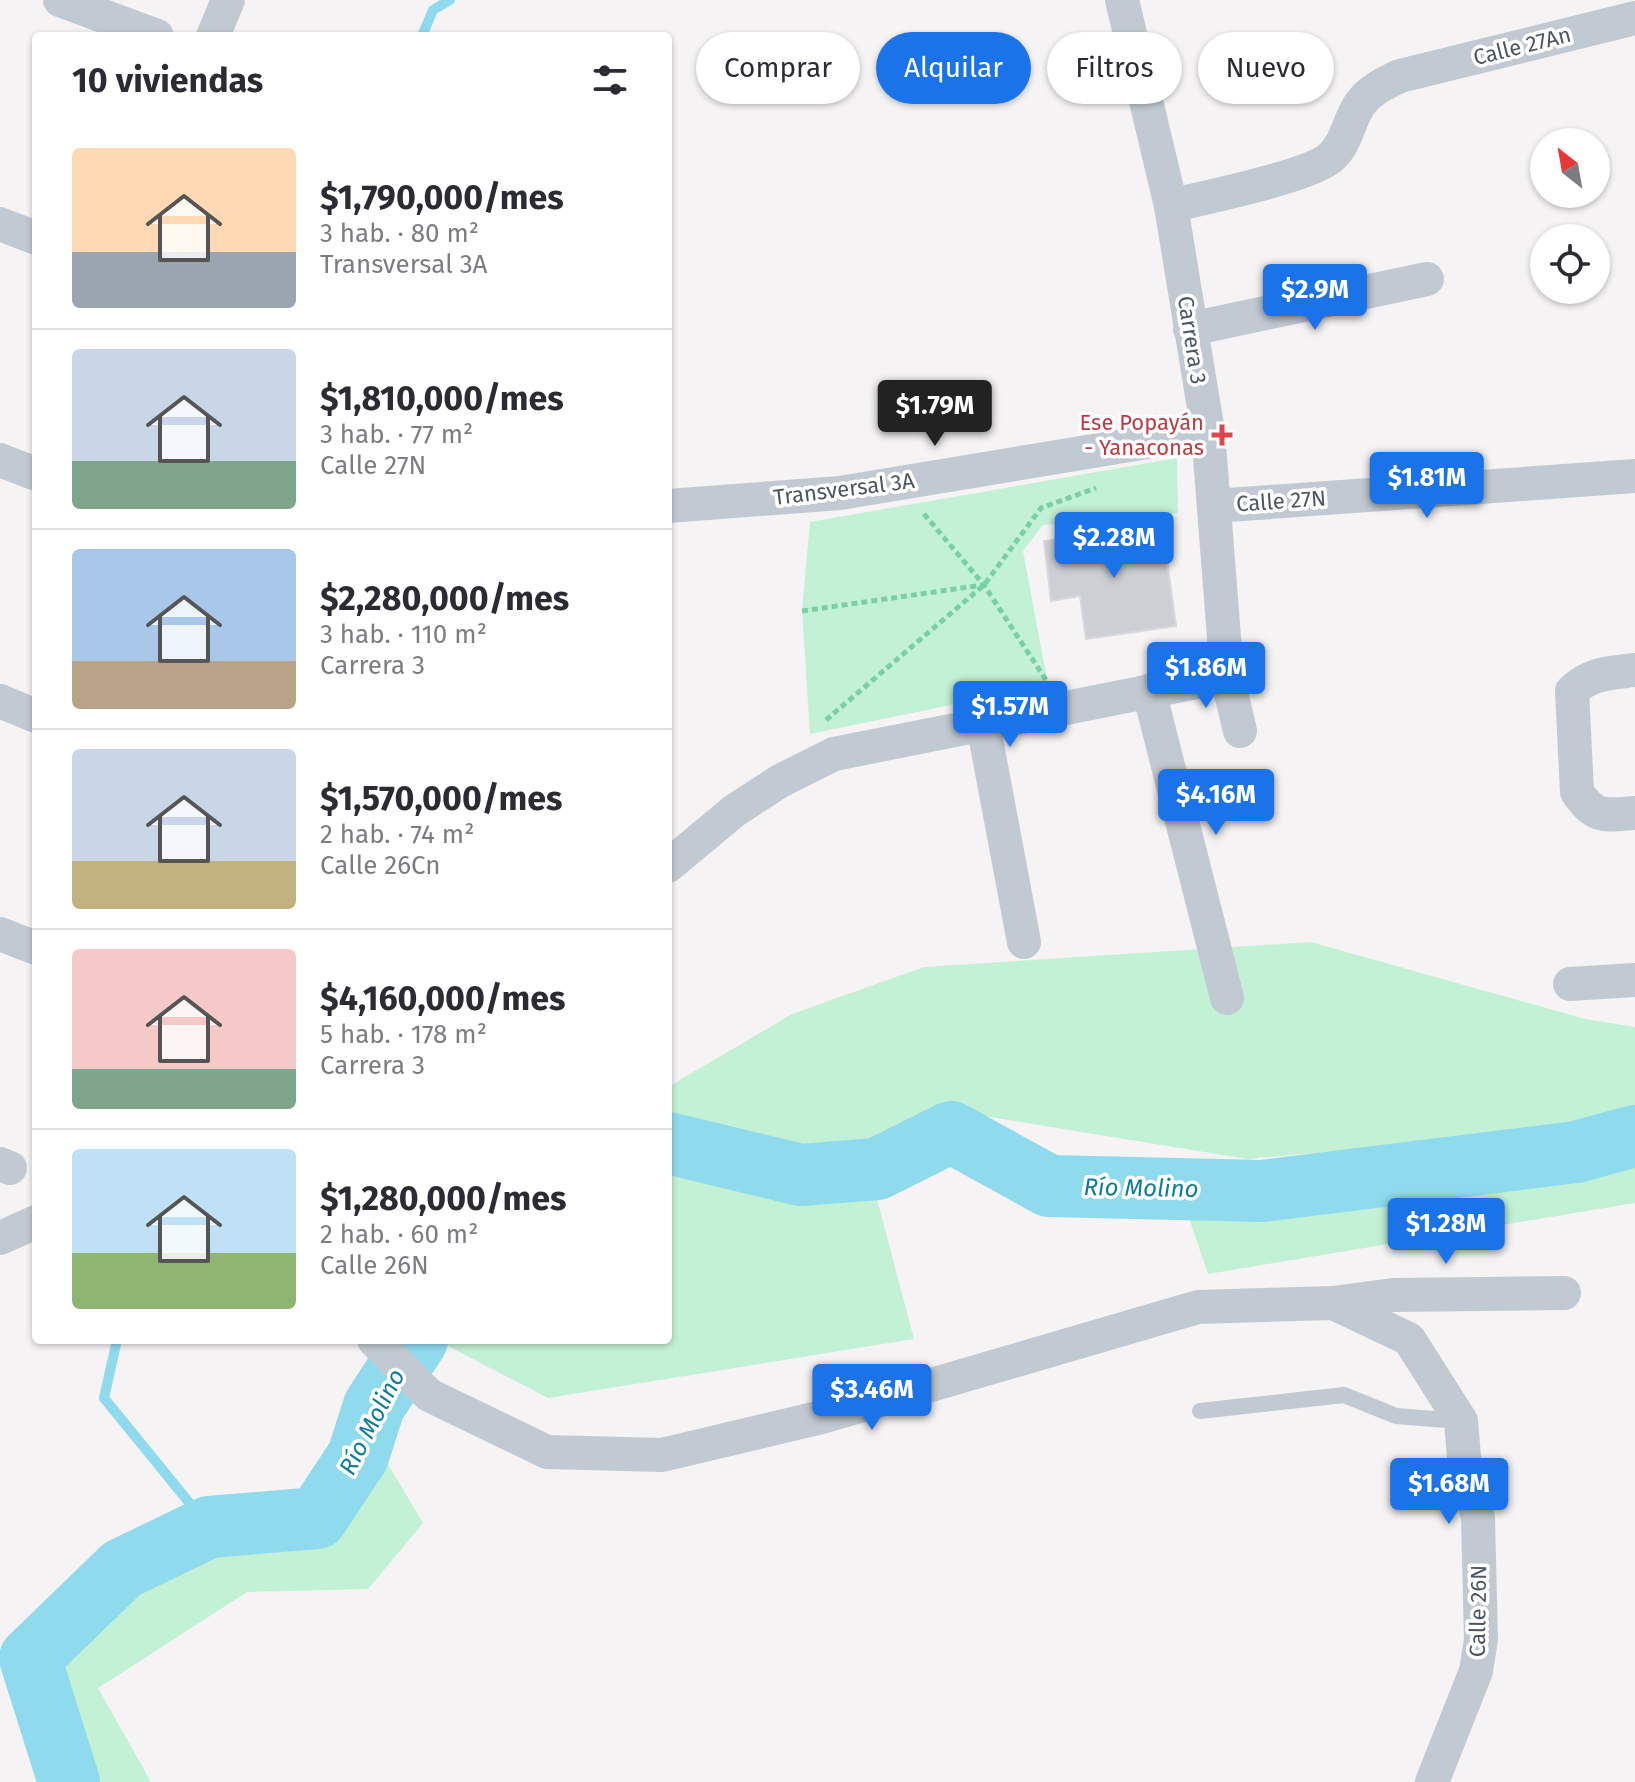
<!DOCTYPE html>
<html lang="es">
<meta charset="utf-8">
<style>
:root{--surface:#fff;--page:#f2f2f3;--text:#2b2b33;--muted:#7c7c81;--line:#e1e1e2;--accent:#1a73e8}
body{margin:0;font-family:"Fira Sans",sans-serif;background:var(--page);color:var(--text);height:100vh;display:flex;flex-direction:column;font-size:30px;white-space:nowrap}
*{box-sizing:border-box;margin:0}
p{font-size:26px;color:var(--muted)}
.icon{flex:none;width:44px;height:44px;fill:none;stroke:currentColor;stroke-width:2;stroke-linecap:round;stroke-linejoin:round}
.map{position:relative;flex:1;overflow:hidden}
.drawer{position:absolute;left:32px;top:32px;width:640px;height:1312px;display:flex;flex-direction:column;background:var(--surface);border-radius:8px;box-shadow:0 2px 6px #0004}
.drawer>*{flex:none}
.guide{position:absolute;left:696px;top:32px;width:760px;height:72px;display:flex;gap:16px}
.needle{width:52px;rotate:329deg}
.fabs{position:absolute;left:1530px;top:128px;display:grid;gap:16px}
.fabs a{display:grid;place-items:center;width:80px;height:80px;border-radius:50%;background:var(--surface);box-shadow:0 2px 6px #0004;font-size:40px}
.price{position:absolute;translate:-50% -68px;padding:0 18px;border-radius:8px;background:var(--accent);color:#fff;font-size:26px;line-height:52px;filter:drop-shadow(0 2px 4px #0008)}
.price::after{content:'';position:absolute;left:50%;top:48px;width:24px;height:18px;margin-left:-12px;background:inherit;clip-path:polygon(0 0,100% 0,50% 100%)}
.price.active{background:#222;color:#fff}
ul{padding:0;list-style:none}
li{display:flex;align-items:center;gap:24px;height:200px;padding:0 40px}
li+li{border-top:2px solid var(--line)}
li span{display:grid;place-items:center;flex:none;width:224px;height:160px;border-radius:8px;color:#555}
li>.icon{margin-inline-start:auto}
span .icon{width:96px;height:96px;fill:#fffc;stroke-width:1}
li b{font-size:34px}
h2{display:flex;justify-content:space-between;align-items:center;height:96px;padding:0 40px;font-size:34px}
.tag{padding:0 28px;border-radius:36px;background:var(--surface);box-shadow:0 2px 6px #0004;font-size:28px;line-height:72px}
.tag.active{background:var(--accent);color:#fff}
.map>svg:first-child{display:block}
</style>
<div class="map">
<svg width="1635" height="1782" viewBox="0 0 1635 1782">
<rect width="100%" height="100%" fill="#f5f3f3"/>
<g fill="#c3f1d5">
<polygon points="1177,458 1178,513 1043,525 1023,551 1048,685 810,734 802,611 810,522"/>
<polygon points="1311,942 1585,1019 1635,1027 1635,1109 1494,1138 1247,1159 954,1111 898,1142 808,1158 668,1138 668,1087 792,1014 924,967"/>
<polygon points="1635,1148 1635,1203 1208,1274 1189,1218 1332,1200"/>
<polygon points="681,1161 800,1188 873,1184 914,1339 548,1398 444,1344 448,1340 668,1340 668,1162"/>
<polygon points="376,1444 423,1523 368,1589 247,1592 98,1688 151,1782 91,1782 51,1665 153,1575 220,1543 327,1532"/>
</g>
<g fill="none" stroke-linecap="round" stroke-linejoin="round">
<g stroke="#90daee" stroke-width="10">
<polyline points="422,36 433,10 450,0"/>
<polyline points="117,1340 104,1398 209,1527"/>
</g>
<g stroke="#90daee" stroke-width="62">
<polyline points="668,1143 801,1175 877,1169 951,1132 1049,1186 1262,1191 1576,1152 1635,1136"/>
<polyline points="69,1782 30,1658 122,1569 209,1527 317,1518 358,1456 374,1406 417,1340"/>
</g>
</g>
<polygon fill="#cdcfd5" stroke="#d7d9de" stroke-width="2" points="1162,524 1176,626 1086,639 1080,596 1051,601 1044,541"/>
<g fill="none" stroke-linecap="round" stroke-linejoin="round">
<g stroke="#7ad0a6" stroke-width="5" stroke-dasharray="6 4" stroke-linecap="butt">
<polyline points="924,514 984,585 1046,680"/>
<polyline points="802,611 983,585"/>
<polyline points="826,720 984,585 1041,508 1096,488"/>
</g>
<polyline stroke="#c1cad2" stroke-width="16" points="1200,1411 1344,1395 1396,1416 1459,1421"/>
<g stroke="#c1cad2" stroke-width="34">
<polyline points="60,0 157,36"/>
<polyline points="1122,0 1171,206 1208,432 1227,676 1240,731"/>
<polyline points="213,36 228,0"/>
<path d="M1171,206C1205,197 1307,177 1330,158C1347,144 1348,121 1360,104C1370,90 1385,83 1400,76L1635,18"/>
<polyline points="0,224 36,238"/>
<polyline points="1190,329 1427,279"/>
<polyline points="0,460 36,474"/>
<polyline points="668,506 840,493 1208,432"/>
<polyline points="1214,506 1635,476"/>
<path d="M1635,670C1610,673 1590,673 1572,691L1577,792C1595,819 1605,815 1635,813"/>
<polyline points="1149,691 1227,998"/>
<polyline points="0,701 36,716"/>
<polyline points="983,724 1024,942"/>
<polyline points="668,866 734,811 780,781 834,754 1227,676"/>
<polyline points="0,934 36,948"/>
<polyline points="1570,984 1635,980"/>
<polyline points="0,1164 10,1168"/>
<polyline points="0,1238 36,1222"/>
<polyline points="1333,1303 1409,1339 1461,1421 1464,1457 1478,1518 1481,1639 1476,1671 1432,1782"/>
<polyline points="374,1340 429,1395 547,1452 662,1455 822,1417 1198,1307 1333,1303 1393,1295 1564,1293"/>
</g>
</g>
<path fill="#e0444e" stroke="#fff" stroke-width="3" d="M1218 423h8v8h8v8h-8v8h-8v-8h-8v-8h8z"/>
<g text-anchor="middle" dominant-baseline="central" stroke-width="7" stroke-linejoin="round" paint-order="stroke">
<g font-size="22" fill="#4a5661" stroke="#fff">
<text transform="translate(1522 46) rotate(-14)">Calle 27An</text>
<text transform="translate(1192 340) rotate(81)">Carrera 3</text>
<text transform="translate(844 489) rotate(-7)">Transversal 3A</text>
<text transform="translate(1281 501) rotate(-4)">Calle 27N</text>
<text transform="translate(1478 1611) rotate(-89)">Calle 26N</text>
</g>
<g font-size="22" fill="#be3a42" stroke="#fff" text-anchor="end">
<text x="1204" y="422">Ese Popayán<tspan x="1204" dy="25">- Yanaconas</tspan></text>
</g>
<g font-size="24" font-style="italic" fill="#0c7c9b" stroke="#fff">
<text transform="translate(1141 1188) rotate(1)">Río Molino</text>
<text transform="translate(372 1422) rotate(-63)">Río Molino</text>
</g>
</g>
</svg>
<div class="fabs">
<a><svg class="needle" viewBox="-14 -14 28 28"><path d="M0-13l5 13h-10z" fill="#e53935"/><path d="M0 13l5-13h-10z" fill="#7c7c81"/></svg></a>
<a><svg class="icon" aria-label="locate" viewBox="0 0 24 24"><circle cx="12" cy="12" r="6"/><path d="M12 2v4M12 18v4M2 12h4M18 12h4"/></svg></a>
</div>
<b class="price" style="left:1315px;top:332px">$2.9M</b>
<b class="price active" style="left:935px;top:448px">$1.79M</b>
<b class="price" style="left:1427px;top:520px">$1.81M</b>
<b class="price" style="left:1114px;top:580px">$2.28M</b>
<b class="price" style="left:1206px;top:710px">$1.86M</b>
<b class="price" style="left:1010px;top:749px">$1.57M</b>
<b class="price" style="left:1216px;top:837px">$4.16M</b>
<b class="price" style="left:1446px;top:1266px">$1.28M</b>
<b class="price" style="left:872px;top:1432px">$3.46M</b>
<b class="price" style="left:1449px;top:1526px">$1.68M</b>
<div class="guide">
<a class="tag">Comprar</a>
<a class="tag active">Alquilar</a>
<a class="tag">Filtros</a>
<a class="tag">Nuevo</a>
</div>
<section class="drawer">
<h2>10 viviendas<svg class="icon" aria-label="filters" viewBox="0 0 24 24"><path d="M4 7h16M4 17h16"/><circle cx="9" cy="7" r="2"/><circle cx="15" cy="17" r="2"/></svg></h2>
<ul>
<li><span style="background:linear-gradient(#ffd9b3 65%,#9aa5b1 0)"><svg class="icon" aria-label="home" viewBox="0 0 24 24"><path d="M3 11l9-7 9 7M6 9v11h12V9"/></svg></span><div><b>$1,790,000/mes</b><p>3 hab. · 80 m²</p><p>Transversal 3A</p></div></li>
<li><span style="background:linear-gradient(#c9d6e8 70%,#7fa58c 0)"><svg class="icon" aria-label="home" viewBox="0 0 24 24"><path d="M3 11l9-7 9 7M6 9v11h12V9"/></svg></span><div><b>$1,810,000/mes</b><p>3 hab. · 77 m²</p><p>Calle 27N</p></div></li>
<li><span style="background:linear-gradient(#a9c7e8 70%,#b9a48a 0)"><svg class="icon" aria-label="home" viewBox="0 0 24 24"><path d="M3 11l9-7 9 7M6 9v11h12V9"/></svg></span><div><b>$2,280,000/mes</b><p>3 hab. · 110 m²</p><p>Carrera 3</p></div></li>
<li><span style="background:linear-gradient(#c9d6e8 70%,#c2b280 0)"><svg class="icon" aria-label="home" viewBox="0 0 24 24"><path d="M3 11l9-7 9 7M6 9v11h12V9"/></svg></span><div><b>$1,570,000/mes</b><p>2 hab. · 74 m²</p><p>Calle 26Cn</p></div></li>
<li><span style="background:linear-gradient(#f6c9c9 75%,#7fa58c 0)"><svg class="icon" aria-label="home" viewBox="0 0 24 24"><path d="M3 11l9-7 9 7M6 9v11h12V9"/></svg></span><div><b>$4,160,000/mes</b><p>5 hab. · 178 m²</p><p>Carrera 3</p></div></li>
<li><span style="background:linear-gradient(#bfe0f5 65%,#8fb573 0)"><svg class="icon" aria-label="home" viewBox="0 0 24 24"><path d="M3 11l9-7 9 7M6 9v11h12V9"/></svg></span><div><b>$1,280,000/mes</b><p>2 hab. · 60 m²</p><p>Calle 26N</p></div></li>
</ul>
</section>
</div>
